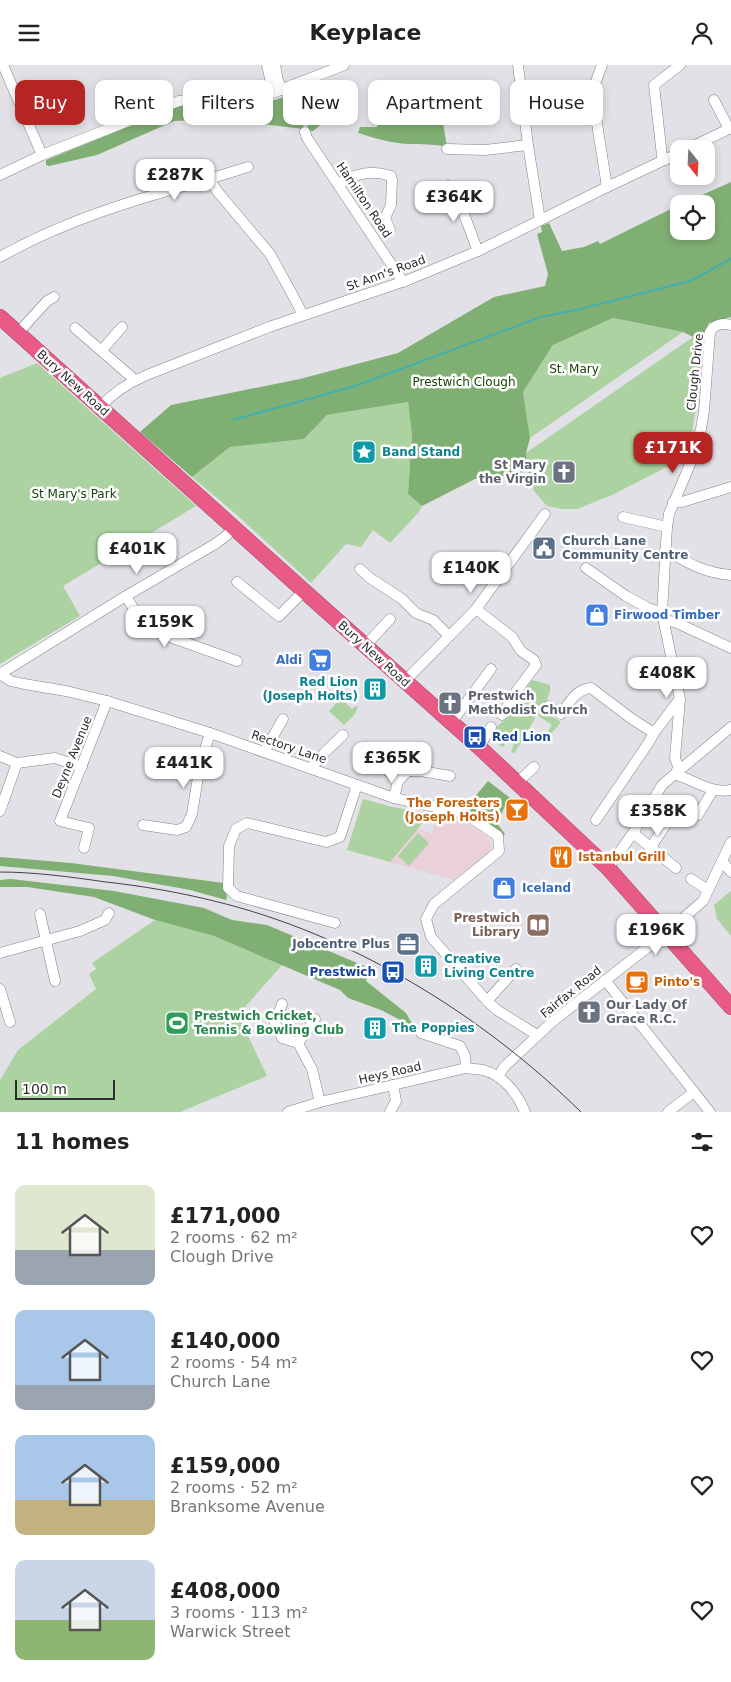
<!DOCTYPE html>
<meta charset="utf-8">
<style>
:root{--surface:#fff;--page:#f2f2f2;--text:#222;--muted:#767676;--accent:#b52523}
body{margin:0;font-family:"DejaVu Sans",sans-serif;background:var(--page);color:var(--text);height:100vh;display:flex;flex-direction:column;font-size:19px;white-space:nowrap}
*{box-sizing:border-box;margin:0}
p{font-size:16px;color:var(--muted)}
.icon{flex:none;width:28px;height:28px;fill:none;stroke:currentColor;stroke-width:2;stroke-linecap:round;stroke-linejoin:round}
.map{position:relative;height:1047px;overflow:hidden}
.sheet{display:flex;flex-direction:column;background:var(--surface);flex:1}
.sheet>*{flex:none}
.top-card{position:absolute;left:15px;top:15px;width:701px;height:45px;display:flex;gap:10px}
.needle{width:32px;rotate:162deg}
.buttons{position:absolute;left:670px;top:75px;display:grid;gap:10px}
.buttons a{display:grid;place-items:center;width:45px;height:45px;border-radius:10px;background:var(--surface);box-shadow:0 2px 8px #0003;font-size:25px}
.scale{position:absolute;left:15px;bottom:12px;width:100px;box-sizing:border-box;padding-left:5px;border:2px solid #2c2c2e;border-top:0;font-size:14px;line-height:18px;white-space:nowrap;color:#2c2c2e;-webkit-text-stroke:4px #fff;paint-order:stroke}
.price{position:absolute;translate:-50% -42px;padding:0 11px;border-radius:10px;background:#fff;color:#222;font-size:16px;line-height:32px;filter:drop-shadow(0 1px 2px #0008)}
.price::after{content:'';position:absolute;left:50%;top:30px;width:15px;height:11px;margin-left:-8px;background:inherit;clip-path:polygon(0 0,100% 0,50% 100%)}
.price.on{background:var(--accent);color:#fff}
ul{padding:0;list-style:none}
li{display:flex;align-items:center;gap:15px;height:125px;padding:0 15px}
li span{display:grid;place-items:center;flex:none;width:140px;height:100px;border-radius:10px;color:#555}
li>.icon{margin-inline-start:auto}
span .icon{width:60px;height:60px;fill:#fffc;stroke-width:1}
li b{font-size:21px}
h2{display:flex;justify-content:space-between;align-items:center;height:60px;padding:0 15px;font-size:21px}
.pill{padding:0 18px;border-radius:10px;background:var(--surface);box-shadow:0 2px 8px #0003;font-size:18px;line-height:45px}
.pill.on{background:var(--accent);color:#fff}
header{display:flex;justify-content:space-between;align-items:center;height:65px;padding:0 15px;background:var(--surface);font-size:22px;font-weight:800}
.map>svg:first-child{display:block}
</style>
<header><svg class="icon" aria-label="menu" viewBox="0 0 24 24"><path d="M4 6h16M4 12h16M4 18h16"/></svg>Keyplace<svg class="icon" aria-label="person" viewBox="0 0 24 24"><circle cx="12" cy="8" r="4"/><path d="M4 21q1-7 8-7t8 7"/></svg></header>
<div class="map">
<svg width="731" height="1047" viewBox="0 0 731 1047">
<rect width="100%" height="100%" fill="#e1e1e7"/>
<polygon fill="#e9d0d9" points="363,734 392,742 427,748 419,764 432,768 439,748 465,757 489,773 491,784 489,788 454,815 347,785"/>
<g fill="#abd2a0">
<polygon points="613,253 683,267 530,373 523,327 553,280"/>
<polygon points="702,271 700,313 691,375 671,400 612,430 577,444 562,444 547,441 534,426 527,404 526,388 693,272"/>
<polygon points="37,298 196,441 63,521 80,551 0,599 0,313"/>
<polygon points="408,337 412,370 408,429 422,441 419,447 390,478 373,465 361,482 346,479 311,518 237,450 192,412 230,382 304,374 327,350"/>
<path d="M532,615L550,620V627L545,639L547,643L545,647L561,657L551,669L548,666L552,660L537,650L514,689L511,686L514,680L512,676H507L503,682L499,680L505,669L495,664C501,656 511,653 513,643L517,644L520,638L517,636Z"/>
<polygon points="341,633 352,644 356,641 358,642 355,649 344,660 329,646"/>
<polygon points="363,734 392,742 427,748 418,764 390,797 347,785"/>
<polygon points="418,768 429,778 409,801 398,791"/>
<polygon points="731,826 731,871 717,854 714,840"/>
<polygon points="155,855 214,871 282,900 238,950 267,1011 180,1047 0,1047 0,1015 18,985 96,924 89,909 96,904 92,898"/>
</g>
<g fill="#80af73">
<path d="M431,19H435L442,26L440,39L447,82C434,79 421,79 408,79C391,78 374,73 358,68L360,62H377L383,44L420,34L426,30Z"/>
<path d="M312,21L321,42V51L324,55V57L313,66L307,65C310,50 308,39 302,25Z"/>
<path d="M298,27C303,40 306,51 303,64L223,54L174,56L97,90L49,101L46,100V95L182,40L196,37L247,39L258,38L275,35Z"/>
<polygon points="731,117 731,252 709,258 702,271 693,272 683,267 613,253 553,280 523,327 530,373 526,388 527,404 518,409 475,414 422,441 408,429 412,370 408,337 327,350 304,374 230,382 192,412 140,367 171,340 300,314 398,288 494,232 545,221 548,209 537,169 542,167 541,161 549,158 562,186 584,182 598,176 600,179 679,140 679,166 706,166 706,139 682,139"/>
<path d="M488,716L510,733C503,741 503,750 496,757L505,769L501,773L493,762L469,745L473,734Z"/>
<polygon points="0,792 71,798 224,818 227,832 226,835 190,825 113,811 0,801"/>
<polygon points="11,814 114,826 204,843 232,855 267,860 369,903 366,916 406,948 414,962 381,945 348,933 340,925 214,871 155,855 94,832 27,822 0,822 0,815"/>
</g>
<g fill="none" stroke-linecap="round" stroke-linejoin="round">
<polyline stroke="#41b0b0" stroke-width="2" points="233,355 355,321 541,252 580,244 690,216 731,194"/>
<g stroke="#838389" stroke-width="11">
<g id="minor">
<polyline points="3,0 42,90"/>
<polyline points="267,0 271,18 270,29"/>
<polyline points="275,0 278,16 283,25"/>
<polyline points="518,0 528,80 540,155"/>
<polyline points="602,0 592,27 607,122"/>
<polyline points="714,35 729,64"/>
<polyline points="305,67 307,73 403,217"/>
<polyline points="447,84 485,85 528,80"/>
<polyline points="687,84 731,63"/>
<polyline points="665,95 662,91 654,20 680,0"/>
<polyline points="0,110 42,90 179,36 205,32 270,29 344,0"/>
<polyline points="209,114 248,102"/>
<path d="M339,119C354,109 372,104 391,111L392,115L391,140L385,153L390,165"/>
<path d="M448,121C452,127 457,132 459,138C467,154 471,170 478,186"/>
<path d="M0,192C65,155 137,134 209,114L217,126L270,189L291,227L300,244L301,251"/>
<polyline points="75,263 135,315"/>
<polyline points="18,268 47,236 54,232"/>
<polyline points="102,285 122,262"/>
<path d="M100,342C113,328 130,317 147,310L269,262L408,215L478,186L607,122L679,88"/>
<polyline points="673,437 682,437 731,422"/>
<polyline points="623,452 667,462"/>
<path d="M665,485C688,498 704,508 731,510"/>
<polyline points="586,503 626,531 648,543 662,548"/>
<polyline points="360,504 370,513 402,534 416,548 433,555 449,571"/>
<polyline points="237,517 279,551 304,526"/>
<polyline points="126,531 145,563 237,596"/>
<polyline points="476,544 512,572 521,586 534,595 536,600 515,628 502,650"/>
<polyline points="664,557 669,556 675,557 731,583"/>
<polyline points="366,580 390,554"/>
<polyline points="0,609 11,616 24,619 66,626 107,636 210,668 394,733 464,748 498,771 499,786 434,839 426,854 431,872 487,936 497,945 537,970"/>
<polyline points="0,609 126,531 215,479 226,471 234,462"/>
<polyline points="405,616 476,544 545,449"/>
<path d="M549,641L561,649C569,638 576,624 591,623L632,654L654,668"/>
<polyline points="451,658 491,604"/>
<polyline points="479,682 491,662"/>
<polyline points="404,686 411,706"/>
<polyline points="264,687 283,654"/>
<polyline points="0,691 17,698 55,693 82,702"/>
<polyline points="373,698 387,704 398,716"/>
<polyline points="311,703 325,687 343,670"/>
<path d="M676,710L678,701L675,693L680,634L662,548L667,462L669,449L691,397L701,364L704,346L710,267C714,259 723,258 731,260"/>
<path d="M676,710C695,715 711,729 731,725"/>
<polyline points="518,717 534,702"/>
<polyline points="394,733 398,716 408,706 421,706 450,711"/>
<polyline points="689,744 698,750 713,725"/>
<polyline points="0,746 17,698"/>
<polyline points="596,755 649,677 654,668 679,635"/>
<polyline points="143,760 177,765 186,762 192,749 200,700 210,668"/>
<polyline points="633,768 676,803"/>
<polyline points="651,782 676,744"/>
<polyline points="84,783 89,763 60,756 107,636"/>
<polyline points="722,796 731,807"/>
<polyline points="608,803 633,768 662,720 731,662"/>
<polyline points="691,814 708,825"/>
<polyline points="40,849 55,916"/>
<polyline points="335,858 237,831 228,823 229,781 236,764 247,758 326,777 340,772 357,720"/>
<polyline points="0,888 80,866 105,855 109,848"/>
<polyline points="605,915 710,1047"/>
<polyline points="0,924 10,957"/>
<polyline points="487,936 516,904"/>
<polyline points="282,939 275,958 282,973 298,978 312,1004 320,1037"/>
<polyline points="421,968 460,981 465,991 466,1003"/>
<polyline points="298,978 315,954"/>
<polyline points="498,1012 504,1002 552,957 666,868 703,836 731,777"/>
<path d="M288,1047L320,1037L466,1003C472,1004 478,1004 483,1005C503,1010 518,1029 525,1047"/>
<polyline points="390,1047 396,1036 393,1020"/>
<polyline points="668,1047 694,1027"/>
</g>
</g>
<g stroke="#a64b67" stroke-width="16">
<polyline id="highway" points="0,252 304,526 479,682 608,803 731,942"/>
</g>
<use href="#minor" stroke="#fff" stroke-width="10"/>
<use href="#highway" stroke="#e85b86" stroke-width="15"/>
<path stroke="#424245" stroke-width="1" d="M0,807C35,807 71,812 106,817C142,821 178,827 214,836C351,869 481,949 581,1047"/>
</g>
<defs>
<g id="sight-square" transform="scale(1.25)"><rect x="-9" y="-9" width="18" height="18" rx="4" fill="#0f9aa8" stroke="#fff"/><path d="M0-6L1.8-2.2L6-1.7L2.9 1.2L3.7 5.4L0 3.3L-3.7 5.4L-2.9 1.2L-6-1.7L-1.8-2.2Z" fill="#fff"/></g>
<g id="church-square" transform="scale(1.25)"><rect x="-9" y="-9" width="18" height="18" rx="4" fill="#6b7280" stroke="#fff"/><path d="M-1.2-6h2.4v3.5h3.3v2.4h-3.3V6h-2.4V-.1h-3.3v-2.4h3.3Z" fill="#fff"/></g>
<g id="civic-square" transform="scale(1.25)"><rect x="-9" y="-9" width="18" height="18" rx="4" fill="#5c6f8a" stroke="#fff"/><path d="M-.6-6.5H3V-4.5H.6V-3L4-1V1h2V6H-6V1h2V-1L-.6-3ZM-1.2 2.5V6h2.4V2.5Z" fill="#fff"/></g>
<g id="shop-square" transform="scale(1.25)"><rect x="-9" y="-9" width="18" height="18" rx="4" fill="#3f7fe0" stroke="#fff"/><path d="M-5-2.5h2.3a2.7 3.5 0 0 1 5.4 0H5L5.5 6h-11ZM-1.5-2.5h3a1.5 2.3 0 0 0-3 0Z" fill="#fff"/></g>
<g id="supermarket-square" transform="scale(1.25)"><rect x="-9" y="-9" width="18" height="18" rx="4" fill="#3f7fe0" stroke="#fff"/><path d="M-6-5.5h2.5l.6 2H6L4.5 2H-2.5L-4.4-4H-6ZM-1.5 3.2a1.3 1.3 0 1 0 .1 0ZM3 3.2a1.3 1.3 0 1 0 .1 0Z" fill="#fff"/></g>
<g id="building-square" transform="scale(1.25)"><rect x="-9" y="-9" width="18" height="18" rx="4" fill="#0f9aa8" stroke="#fff"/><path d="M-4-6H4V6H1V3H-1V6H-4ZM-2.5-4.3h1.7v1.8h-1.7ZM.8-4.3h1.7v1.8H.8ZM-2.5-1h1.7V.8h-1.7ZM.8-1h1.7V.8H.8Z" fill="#fff"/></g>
<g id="bus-square" transform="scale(1.25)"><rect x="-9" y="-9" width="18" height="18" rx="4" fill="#1a4fb4" stroke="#fff"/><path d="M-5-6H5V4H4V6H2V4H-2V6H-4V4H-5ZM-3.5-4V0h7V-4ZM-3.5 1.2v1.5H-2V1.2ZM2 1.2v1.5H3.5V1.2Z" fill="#fff"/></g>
<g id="bar-square" transform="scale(1.25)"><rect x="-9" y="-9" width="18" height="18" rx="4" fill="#e8710a" stroke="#fff"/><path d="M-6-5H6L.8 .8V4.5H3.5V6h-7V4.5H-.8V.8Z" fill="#fff"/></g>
<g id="restaurant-square" transform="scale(1.25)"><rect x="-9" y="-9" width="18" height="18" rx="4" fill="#e8710a" stroke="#fff"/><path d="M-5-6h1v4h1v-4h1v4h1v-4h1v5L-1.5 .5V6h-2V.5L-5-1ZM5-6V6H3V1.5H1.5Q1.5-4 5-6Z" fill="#fff"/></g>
<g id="library-square" transform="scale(1.25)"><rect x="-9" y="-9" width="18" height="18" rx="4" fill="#8d6e63" stroke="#fff"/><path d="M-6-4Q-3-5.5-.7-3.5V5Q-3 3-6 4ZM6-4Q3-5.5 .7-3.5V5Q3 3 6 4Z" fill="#fff"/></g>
<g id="office-square" transform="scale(1.25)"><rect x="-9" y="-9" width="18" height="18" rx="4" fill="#5c6f8a" stroke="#fff"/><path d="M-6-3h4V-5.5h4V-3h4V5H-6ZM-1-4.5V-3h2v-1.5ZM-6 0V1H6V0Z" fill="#fff"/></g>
<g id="cafe-square" transform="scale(1.25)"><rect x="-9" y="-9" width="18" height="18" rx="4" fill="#e8710a" stroke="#fff"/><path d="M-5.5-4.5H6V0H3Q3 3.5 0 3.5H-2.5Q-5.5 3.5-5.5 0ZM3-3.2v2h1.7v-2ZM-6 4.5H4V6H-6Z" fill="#fff"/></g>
<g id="stadium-square" transform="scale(1.25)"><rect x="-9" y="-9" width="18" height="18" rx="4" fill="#2e9e5b" stroke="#fff"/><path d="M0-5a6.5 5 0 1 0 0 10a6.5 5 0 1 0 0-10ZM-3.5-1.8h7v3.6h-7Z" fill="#fff"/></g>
</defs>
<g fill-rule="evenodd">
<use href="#sight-square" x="364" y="387"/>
<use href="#church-square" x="564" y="407"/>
<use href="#civic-square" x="544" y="483"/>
<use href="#shop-square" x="597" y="550"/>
<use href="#supermarket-square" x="320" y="595"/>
<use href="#building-square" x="375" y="624"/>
<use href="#church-square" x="450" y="638"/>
<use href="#bus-square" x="475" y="672"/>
<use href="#bar-square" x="517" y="745"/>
<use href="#restaurant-square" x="561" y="792"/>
<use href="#shop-square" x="504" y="823"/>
<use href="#library-square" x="538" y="860"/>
<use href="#office-square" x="408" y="879"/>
<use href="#building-square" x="426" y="901"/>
<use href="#bus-square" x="393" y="907"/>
<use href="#cafe-square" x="637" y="917"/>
<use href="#church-square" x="589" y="947"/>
<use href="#stadium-square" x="177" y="958"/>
<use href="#building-square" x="375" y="963"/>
</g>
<g text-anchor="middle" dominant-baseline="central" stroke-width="5" stroke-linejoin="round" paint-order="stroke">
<g font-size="12" fill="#2c2c2e" stroke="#fff">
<text transform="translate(364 135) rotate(56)">Hamilton Road</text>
<text transform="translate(386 208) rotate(-20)">St Ann's Road</text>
<text transform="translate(695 307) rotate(-84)">Clough Drive</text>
<text transform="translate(73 318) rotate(42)">Bury New Road</text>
<text transform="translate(374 589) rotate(42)">Bury New Road</text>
<text transform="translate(289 682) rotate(19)">Rectory Lane</text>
<text transform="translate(72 692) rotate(-68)">Deyne Avenue</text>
<text transform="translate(571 927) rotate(-39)">Fairfax Road</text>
<text transform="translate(390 1008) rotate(-13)">Heys Road</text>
</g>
<g font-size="12" fill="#174505" stroke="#fff">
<text x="574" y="304">St. Mary</text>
<text x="464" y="317">Prestwich Clough</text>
<text x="74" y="429">St Mary's Park</text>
</g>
<g font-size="12" font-weight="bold" fill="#0d838f" stroke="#fff" text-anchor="start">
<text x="382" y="387">Band Stand</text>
<text x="358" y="617" text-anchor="end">Red Lion<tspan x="358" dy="14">(Joseph Holts)</tspan></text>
<text x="444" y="894">Creative<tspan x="444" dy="14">Living Centre</tspan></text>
<text x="392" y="963">The Poppies</text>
</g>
<g font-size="12" font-weight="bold" fill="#5b616d" stroke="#fff" text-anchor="start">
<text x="546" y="400" text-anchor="end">St Mary<tspan x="546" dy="14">the Virgin</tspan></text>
<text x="468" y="631">Prestwich<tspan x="468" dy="14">Methodist Church</tspan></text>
<text x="606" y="940">Our Lady Of<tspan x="606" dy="14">Grace R.C.</tspan></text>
</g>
<g font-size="12" font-weight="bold" fill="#4e5e75" stroke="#fff" text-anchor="start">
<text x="562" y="476">Church Lane<tspan x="562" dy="14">Community Centre</tspan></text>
<text x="390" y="879" text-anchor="end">Jobcentre Plus</text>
</g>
<g font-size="12" font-weight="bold" fill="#366cbe" stroke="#fff" text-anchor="start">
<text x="614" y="550">Firwood Timber</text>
<text x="302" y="595" text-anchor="end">Aldi</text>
<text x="522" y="823">Iceland</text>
</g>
<g font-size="12" font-weight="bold" fill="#164399" stroke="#fff" text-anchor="start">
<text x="492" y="672">Red Lion</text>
<text x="376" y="907" text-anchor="end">Prestwich</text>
</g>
<g font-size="12" font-weight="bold" fill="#c56008" stroke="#fff" text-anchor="start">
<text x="500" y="738" text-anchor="end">The Foresters<tspan x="500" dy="14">(Joseph Holts)</tspan></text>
<text x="578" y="792">Istanbul Grill</text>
<text x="654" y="917">Pinto's</text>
</g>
<g font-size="12" font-weight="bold" fill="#785e54" stroke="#fff" text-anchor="end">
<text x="520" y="853">Prestwich<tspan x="520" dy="14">Library</tspan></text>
</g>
<g font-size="12" font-weight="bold" fill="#27864d" stroke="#fff" text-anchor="start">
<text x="194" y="951">Prestwich Cricket,<tspan x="194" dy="14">Tennis &amp; Bowling Club</tspan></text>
</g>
</g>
</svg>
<div class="buttons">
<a><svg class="needle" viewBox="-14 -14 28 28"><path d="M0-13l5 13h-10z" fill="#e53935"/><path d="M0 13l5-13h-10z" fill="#767676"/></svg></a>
<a><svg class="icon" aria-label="locate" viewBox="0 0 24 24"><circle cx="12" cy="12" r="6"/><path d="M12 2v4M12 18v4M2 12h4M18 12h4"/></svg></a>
</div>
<div class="scale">100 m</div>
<b class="price" style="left:175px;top:136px">£287K</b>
<b class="price" style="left:454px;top:158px">£364K</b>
<b class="price on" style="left:673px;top:409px">£171K</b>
<b class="price" style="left:137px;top:510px">£401K</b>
<b class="price" style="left:471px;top:529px">£140K</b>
<b class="price" style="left:165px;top:583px">£159K</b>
<b class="price" style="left:667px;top:634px">£408K</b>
<b class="price" style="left:392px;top:719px">£365K</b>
<b class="price" style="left:184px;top:724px">£441K</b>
<b class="price" style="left:658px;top:772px">£358K</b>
<b class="price" style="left:656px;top:891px">£196K</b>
<div class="top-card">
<a class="pill on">Buy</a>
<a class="pill">Rent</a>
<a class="pill">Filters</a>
<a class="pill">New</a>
<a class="pill">Apartment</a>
<a class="pill">House</a>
</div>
</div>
<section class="sheet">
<h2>11 homes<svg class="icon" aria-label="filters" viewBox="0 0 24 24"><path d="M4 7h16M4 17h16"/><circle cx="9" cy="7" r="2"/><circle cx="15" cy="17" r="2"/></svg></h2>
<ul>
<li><span style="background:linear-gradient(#dfe7d0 65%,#9aa5b1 0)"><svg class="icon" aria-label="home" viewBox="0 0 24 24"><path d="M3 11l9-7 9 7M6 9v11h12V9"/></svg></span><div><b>£171,000</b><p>2 rooms · 62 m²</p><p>Clough Drive</p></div><svg class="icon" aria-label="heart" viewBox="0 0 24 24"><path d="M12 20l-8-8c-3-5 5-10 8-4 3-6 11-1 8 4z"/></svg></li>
<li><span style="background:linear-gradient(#a9c7e8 75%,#9aa5b1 0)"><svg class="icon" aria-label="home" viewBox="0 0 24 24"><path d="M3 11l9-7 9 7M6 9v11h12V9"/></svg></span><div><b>£140,000</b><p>2 rooms · 54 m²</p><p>Church Lane</p></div><svg class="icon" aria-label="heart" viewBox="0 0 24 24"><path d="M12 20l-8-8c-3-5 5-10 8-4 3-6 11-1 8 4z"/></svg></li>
<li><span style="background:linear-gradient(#a9c7e8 65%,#c2b280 0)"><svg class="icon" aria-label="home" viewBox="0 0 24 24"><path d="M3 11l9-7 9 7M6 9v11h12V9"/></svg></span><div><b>£159,000</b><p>2 rooms · 52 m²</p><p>Branksome Avenue</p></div><svg class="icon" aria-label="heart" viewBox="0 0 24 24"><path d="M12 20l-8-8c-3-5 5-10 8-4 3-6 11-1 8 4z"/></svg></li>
<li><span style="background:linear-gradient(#c9d6e8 60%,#8fb573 0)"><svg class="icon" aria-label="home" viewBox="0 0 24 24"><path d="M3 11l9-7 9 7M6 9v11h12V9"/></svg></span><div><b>£408,000</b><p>3 rooms · 113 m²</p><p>Warwick Street</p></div><svg class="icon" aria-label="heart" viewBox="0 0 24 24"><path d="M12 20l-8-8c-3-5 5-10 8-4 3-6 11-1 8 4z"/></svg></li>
</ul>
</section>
